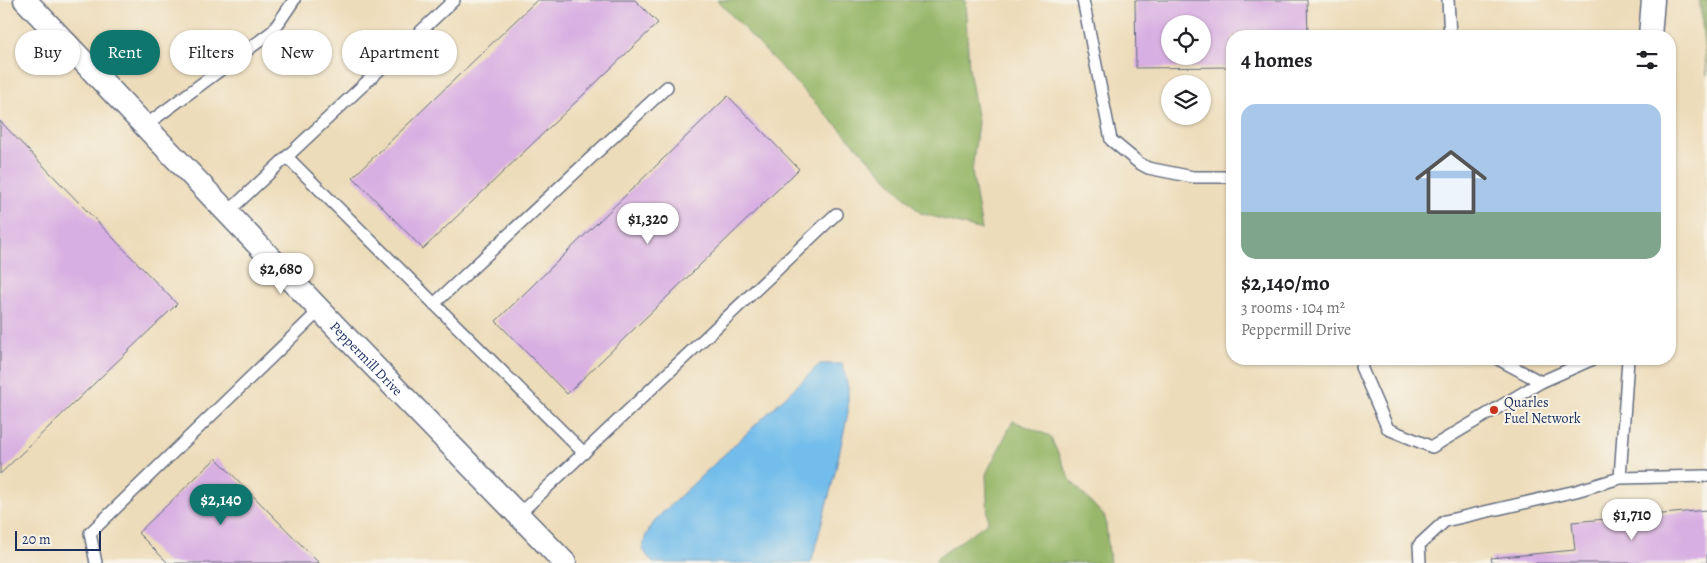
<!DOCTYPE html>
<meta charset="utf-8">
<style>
:root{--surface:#fff;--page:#f2f2f2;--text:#202124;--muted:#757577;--line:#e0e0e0;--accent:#0f766e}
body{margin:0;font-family:Alegreya,serif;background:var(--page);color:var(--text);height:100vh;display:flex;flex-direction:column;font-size:19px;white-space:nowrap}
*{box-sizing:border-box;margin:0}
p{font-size:16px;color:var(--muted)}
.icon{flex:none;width:28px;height:28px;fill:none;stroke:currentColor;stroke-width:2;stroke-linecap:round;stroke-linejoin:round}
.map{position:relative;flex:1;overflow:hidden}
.details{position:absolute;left:1226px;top:30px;width:450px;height:335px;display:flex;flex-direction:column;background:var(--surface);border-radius:20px;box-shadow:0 1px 4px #0004}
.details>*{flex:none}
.guide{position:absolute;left:15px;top:30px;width:475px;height:45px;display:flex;gap:10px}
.tools{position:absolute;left:1161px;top:15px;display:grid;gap:10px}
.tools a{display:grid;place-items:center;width:50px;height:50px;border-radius:50%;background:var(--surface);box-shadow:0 1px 4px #0004;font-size:25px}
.scale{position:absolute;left:15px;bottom:12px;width:86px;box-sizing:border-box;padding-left:5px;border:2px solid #1b2f5e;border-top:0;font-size:14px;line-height:18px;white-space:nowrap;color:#1b2f5e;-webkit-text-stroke:4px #f7f3e8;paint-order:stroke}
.price{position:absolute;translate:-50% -42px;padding:0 11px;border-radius:18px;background:#fff;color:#222;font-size:16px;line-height:32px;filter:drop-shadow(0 1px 2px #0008)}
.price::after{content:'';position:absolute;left:50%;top:30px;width:15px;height:11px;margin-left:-8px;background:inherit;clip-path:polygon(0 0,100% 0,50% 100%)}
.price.active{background:var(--accent);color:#fff}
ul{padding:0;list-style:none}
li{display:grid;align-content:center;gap:10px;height:265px;padding:0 15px}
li+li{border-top:1px solid var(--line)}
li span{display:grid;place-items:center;height:155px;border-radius:15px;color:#555}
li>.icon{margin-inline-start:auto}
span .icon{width:90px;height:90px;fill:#fffc;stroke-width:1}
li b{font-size:21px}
h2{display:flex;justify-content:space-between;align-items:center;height:60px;padding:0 15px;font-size:21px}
.pill{padding:0 18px;border-radius:22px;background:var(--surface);box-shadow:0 1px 4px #0004;font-size:18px;line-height:45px}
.pill.active{background:var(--accent);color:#fff}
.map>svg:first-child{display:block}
</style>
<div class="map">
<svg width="1707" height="563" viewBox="0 0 1707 563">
<rect width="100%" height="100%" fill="#f7f3e8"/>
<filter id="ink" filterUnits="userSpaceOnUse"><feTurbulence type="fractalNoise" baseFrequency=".02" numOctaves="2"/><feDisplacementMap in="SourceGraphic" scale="10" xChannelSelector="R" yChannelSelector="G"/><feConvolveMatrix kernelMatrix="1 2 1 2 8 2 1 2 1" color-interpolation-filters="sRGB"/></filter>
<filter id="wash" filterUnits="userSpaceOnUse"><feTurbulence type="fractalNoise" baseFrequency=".0096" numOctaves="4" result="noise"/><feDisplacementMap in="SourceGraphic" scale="20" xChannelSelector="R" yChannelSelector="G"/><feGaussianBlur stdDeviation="1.12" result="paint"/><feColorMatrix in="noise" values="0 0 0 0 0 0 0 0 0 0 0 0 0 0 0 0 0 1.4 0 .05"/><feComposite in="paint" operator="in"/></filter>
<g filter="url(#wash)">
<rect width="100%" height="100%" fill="#eddcb9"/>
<polygon fill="#c0d67a" stroke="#6e826c" points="1699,0 1707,0 1707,75 1700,7"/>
<g fill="#98b76a" stroke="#5a7364">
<polygon points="717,0 965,0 969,68 978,122 972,172 982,230 920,213"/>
<polygon points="1701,0 1707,0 1707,54"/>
<polygon points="1013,421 1050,436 1071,481 1105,517 1110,563 936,563 936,559 988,522 986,474"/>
</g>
<polygon fill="#72bdeb" stroke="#4676a4" points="820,364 842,364 848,387 848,413 834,477 811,563 653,563 642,549 646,535 656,519"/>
<g id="blocks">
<g fill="#d8afe2" fill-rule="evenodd">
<polygon points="537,0 635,0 658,23 423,249 353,177"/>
<path d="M1135,0H1307L1308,36H1232V67L1136,68ZM1170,24H1202V56H1170Z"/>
<polygon points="728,96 799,169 567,394 496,321"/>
<polygon points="0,121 177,304 0,474"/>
<polygon points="216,458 319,563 168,563 138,533"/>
<polygon points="1707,510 1707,563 1492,563 1491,558 1575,550 1572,522"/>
</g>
</g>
</g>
<g filter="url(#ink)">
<use href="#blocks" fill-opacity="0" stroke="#646c7e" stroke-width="1"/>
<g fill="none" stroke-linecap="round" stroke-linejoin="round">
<g stroke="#646c7e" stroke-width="14">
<g id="lane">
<polyline points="1083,0 1111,140 1139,163 1148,168 1193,177 1232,177"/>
<polyline points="1448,0 1450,36"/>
<polyline points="146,125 273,31 294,0"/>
<polyline points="287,157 584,453"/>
<polyline points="228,212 454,0"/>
<polyline points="434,304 667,87"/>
<polyline points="1365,359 1361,367 1388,429 1432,447 1541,382 1593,359"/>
<polyline points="1498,359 1541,382"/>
<polyline points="1628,359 1620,478 1707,476"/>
<polyline points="518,515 836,214"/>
<polyline points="96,563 90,533 320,310"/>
<polyline points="1420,563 1419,545 1445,521 1576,491 1620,478"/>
</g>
</g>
<g stroke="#646c7e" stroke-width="25">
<g id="street">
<path id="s1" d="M25,0L339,330L565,563"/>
<polyline points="1650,36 1653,0"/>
</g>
</g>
<use href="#lane" stroke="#fff" stroke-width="11"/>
<use href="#street" stroke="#fff" stroke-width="22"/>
</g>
</g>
<circle fill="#c8321e" stroke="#f7f3e8" stroke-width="2" cx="1494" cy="410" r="5"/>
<g text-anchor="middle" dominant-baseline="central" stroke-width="4" stroke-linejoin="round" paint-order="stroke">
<g font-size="14" fill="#1b2f5e" stroke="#f7f3e8">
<text stroke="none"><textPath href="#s1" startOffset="495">Peppermill Drive</textPath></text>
</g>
<g font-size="14" fill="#1b2f5e" stroke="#f7f3e8" text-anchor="start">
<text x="1504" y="402">Quarles<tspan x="1504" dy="16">Fuel Network</tspan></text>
</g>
</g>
</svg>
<div class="tools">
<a><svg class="icon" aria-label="locate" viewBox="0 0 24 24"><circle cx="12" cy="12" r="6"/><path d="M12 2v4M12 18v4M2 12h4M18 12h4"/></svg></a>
<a><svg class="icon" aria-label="layers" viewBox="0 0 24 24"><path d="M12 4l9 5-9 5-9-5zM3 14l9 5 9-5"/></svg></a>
</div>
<div class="scale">20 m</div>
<b class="price" style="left:648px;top:245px">$1,320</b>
<b class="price" style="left:281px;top:295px">$2,680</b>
<b class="price active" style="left:221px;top:526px">$2,140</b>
<b class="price" style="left:1632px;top:541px">$1,710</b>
<div class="guide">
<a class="pill">Buy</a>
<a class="pill active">Rent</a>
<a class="pill">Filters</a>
<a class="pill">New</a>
<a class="pill">Apartment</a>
</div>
<section class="details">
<h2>4 homes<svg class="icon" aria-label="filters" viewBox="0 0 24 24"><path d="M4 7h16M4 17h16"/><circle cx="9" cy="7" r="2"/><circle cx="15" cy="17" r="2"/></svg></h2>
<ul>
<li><span style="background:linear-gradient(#a9c7e8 70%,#7fa58c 0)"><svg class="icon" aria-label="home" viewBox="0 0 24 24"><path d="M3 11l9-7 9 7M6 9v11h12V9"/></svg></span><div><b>$2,140/mo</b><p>3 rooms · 104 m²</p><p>Peppermill Drive</p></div></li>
</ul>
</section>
</div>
